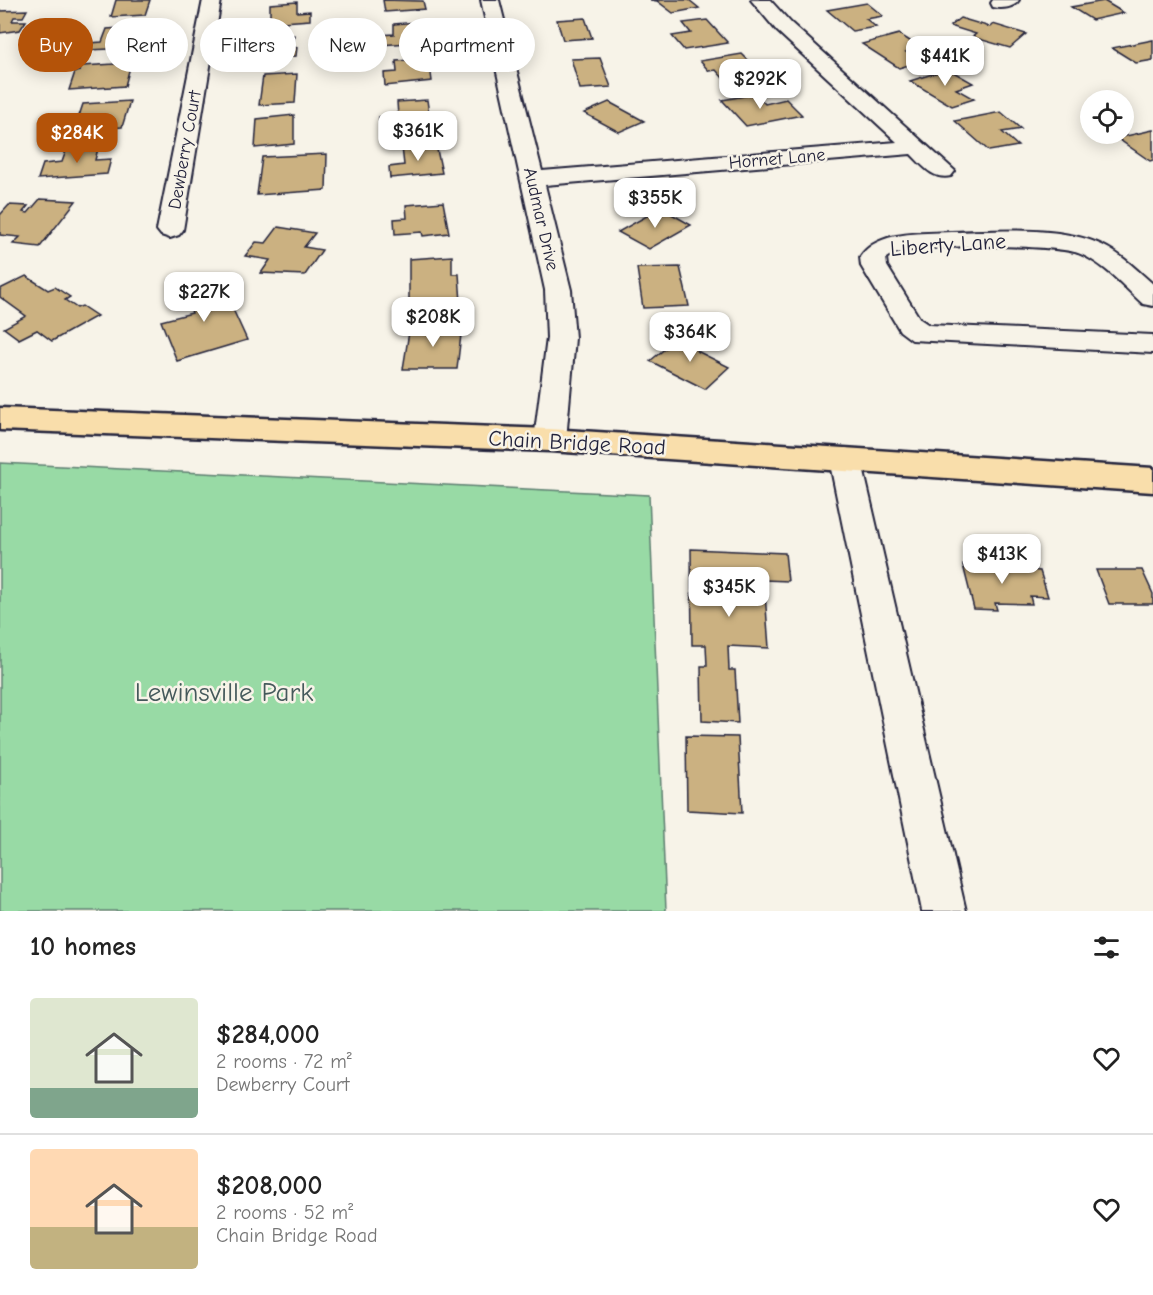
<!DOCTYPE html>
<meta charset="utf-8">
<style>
:root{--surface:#fff;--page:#f2f2f2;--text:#222;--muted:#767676;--line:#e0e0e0;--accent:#b45309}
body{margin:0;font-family:"Comic Neue",sans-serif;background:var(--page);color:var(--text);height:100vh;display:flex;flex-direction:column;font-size:22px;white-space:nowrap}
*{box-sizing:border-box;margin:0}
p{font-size:20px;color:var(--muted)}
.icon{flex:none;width:33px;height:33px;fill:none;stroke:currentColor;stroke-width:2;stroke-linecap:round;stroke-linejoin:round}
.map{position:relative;height:911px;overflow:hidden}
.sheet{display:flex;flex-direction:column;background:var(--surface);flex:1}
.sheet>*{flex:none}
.top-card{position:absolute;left:18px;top:18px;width:600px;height:54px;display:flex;gap:12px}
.fabs{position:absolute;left:1080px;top:90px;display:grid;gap:12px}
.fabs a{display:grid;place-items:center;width:54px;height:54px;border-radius:50%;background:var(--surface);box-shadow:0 3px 15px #0003;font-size:30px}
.price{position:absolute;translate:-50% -51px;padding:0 14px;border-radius:12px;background:#fff;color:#222;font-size:20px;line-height:39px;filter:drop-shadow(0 2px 3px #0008)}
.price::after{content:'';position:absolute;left:50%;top:36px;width:18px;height:14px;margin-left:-9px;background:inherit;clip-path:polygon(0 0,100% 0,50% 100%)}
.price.on{background:var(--accent);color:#fff}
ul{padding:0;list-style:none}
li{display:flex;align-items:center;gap:18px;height:150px;padding:0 30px}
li+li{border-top:2px solid var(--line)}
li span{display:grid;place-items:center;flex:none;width:168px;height:120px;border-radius:6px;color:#555}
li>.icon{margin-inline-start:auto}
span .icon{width:72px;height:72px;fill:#fffc;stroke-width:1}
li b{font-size:26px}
h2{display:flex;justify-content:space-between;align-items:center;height:72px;padding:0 30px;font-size:26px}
.tag{padding:0 21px;border-radius:27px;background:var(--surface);box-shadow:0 3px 15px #0003;font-size:21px;line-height:54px}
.tag.on{background:var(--accent);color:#fff}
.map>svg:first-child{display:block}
</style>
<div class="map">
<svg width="1153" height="911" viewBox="0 0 1153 911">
<rect width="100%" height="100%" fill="#f7f3e8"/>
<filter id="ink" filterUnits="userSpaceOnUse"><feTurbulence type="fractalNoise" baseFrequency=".0167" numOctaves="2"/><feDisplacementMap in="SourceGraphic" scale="12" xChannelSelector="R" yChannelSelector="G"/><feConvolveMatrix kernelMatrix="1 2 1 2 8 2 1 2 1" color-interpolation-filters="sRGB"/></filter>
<g filter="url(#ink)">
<polygon fill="#98daa5" stroke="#5d7e70" stroke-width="1.5" points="0,463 649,495 666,911 0,911"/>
<g fill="#cbb181" stroke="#22223b" stroke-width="1.5">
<polygon points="116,0 150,0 145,15 111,17"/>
<polygon points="383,0 423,1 425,9 385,12"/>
<polygon points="650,0 689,0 699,8 673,13 657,1"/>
<polygon points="1104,1 1124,13 1092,20 1071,7"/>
<polygon points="297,2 297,12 310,11 310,20 270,23 270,4"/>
<polygon points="867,3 883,16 866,19 876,27 852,31 827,10"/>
<polygon points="27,10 23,17 14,17 12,21 26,21 20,30 0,33 0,11"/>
<polygon points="585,18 592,38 563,40 557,20"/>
<polygon points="960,18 990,27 993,24 1026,34 1010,48 972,37 976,34 950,26"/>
<polygon points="707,20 728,43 684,50 672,36 691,33 683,23"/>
<polygon points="418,22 419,33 424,33 425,42 379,45 379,35 394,34 394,24"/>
<polygon points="135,27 133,48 88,50 90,43 102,42 107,29"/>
<polygon points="899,34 921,48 906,52 922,61 899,68 862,44"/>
<polygon points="294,35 293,47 297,47 296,56 261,58 263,37"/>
<polygon points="1153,40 1153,60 1136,63 1112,48"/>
<polygon points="742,54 753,65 744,66 759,81 730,86 716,70 709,71 700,61"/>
<polygon points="600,58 611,87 580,89 571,59"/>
<polygon points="429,59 432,81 385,86 384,73 397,72 396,61"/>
<polygon points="131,63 125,86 69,90 75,72 80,71 82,66"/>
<polygon points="948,69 973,83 956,89 974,99 952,106 910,81"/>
<polygon points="297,74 295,103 259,105 263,76"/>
<polygon points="756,94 765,104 786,99 802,115 746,126 722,100"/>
<polygon points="427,100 429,114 434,113 436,126 380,130 379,117 398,116 397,102"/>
<polygon points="130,101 122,127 62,131 66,120 78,119 83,104"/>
<polygon points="609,102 644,121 619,132 584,113"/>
<polygon points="1001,112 1021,129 1002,132 1018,146 989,151 955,121"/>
<polygon points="294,115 294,144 255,148 257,119"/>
<polygon points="1153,130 1153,160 1150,161 1117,138"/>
<polygon points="99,145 95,160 111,159 107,174 38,179 43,164 62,162 67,148"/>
<polygon points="436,145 442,173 390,178 389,167 404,165 402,147"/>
<polygon points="327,154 326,190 257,195 262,157"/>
<polygon points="40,199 76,201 40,247 13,244 20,237 0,235 0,215 9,205 28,206 23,212 28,213"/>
<polygon points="443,202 449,233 423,236 422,232 395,234 394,219 407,218 406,205"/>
<polygon points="661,208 691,225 649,249 618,232"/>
<polygon points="278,227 315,233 304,247 322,250 305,275 261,273 270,260 245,256 256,242 266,243"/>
<polygon points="452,256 452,274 459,274 461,303 409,307 409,259"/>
<polygon points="680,267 689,306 643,308 637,268"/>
<polygon points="26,276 48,290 55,287 70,297 65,300 77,308 82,306 97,316 52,341 37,330 19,339 4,328 26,316 0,297 0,289"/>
<polygon points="220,281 247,340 177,361 161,321 192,313 185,290"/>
<polygon points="410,326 462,326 457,369 403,369"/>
<polygon points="678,338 700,348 697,351 729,367 705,389 650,361"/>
<polygon points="691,549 785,553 788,581 764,580 769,648 728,646 729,670 735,670 738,723 702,721 701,666 707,666 706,645 692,645"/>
<polygon points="982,559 1001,560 1002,567 1040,571 1048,597 1030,596 1032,604 995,603 997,610 974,609 963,565 984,566"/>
<polygon points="1096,570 1142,570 1153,594 1153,604 1109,604"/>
<polygon points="686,736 738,737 742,813 687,810"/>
</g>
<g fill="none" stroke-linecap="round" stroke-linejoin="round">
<g stroke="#22223b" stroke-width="4">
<g id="minor">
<polygon points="203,0 221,0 183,230 179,235 170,238 161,235 157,230"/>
<path d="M481,0H499L542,171L897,142L777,31L751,0H770L791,23L955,171L951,176C933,180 923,166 911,154L545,185L571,290L575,338L566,440L561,448L550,451L539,448L534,440L547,338L545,290Z"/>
<path d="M993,0H1019C1014,8 1002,9 993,7L991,3Z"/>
<path d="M951,232C995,231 1061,225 1102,245C1121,254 1137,270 1153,284V306L1143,304C1123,286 1104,263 1078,253C1052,244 906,242 886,258L887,266L920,319L929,325L1153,335V353L912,340L900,331L861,266L860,257C878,230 921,234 951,232Z"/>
<polygon points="845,448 856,451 861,459 966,911 922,911 829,459 834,451"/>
</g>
</g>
<g stroke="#22223b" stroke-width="5">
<polygon id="major" points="0,408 550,429 1153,468 1153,492 550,451 0,430"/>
</g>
<use href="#minor" fill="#f7f3e8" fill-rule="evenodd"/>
<use href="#major" fill="#f9deab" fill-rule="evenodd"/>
</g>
</g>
<g text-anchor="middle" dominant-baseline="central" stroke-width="5" stroke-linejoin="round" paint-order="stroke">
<g font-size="18" fill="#22223b" stroke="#f7f3e8">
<text transform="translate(185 150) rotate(-80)">Dewberry Court</text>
<text transform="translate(777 159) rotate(-5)">Hornet Lane</text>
<text transform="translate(541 219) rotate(77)">Audmar Drive</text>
</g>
<g font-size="22" fill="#22223b" stroke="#f7f3e8">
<text transform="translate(948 245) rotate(-4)">Liberty Lane</text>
<text transform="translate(577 443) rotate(3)">Chain Bridge Road</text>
</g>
<g font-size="27" fill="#45595b" stroke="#f7f3e8">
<text x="224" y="692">Lewinsville Park</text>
</g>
</g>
</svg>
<div class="fabs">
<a><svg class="icon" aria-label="locate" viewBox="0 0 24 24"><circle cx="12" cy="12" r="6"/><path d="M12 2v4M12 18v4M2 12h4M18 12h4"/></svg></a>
</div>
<b class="price" style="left:945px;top:87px">$441K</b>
<b class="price" style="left:760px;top:110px">$292K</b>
<b class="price" style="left:418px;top:162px">$361K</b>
<b class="price on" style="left:77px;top:164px">$284K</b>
<b class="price" style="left:655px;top:229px">$355K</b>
<b class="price" style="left:204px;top:323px">$227K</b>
<b class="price" style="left:433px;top:348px">$208K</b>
<b class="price" style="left:690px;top:363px">$364K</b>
<b class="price" style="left:1002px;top:585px">$413K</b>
<b class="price" style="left:729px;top:618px">$345K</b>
<div class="top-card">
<a class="tag on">Buy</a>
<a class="tag">Rent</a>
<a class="tag">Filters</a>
<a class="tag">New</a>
<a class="tag">Apartment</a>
</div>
</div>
<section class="sheet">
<h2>10 homes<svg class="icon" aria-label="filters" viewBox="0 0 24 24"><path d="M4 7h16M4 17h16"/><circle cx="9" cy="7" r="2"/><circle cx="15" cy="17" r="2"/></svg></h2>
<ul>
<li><span style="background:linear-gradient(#dfe7d0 75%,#7fa58c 0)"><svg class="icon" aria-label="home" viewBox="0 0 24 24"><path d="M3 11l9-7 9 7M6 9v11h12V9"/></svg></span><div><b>$284,000</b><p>2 rooms · 72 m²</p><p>Dewberry Court</p></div><svg class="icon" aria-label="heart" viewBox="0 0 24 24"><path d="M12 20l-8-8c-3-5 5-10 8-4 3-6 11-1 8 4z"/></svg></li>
<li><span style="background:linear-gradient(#ffd9b3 65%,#c2b280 0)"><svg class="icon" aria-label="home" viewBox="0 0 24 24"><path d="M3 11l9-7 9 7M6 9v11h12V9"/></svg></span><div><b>$208,000</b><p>2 rooms · 52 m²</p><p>Chain Bridge Road</p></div><svg class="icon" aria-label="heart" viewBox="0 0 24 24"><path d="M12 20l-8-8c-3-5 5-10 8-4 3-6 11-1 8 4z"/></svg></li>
</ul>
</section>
